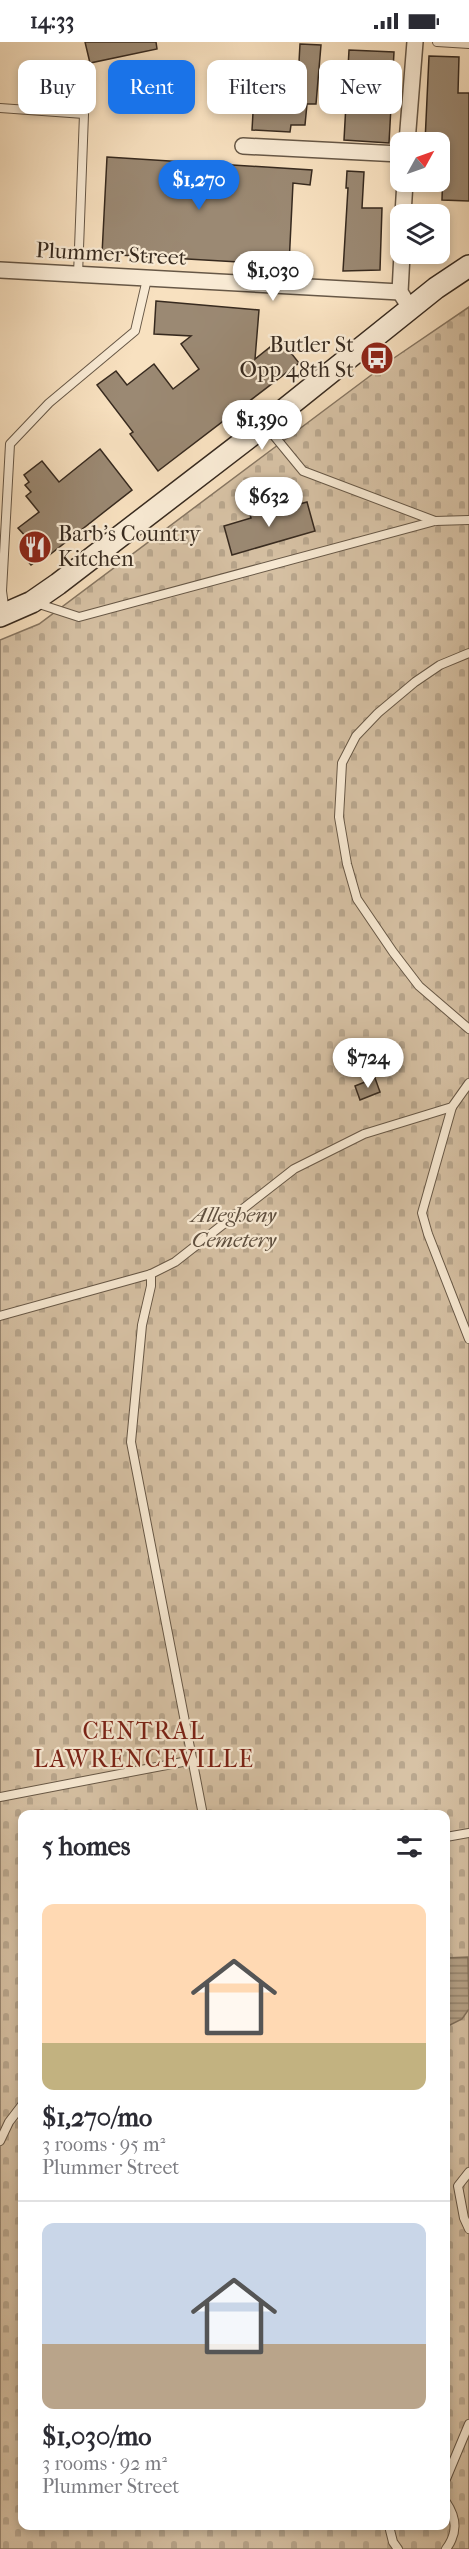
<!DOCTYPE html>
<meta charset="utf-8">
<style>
:root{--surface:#fff;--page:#f2f2f3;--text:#2b2b33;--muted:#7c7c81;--line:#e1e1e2;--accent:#1a73e8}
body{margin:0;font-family:"IM FELL French Canon",serif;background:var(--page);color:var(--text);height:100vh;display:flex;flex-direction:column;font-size:22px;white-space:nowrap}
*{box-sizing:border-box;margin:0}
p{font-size:20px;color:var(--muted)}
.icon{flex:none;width:33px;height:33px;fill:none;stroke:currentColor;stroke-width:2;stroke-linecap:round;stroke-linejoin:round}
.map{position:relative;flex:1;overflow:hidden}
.side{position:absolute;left:18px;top:1768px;width:432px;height:720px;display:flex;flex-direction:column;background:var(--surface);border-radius:12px;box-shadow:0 3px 9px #0003}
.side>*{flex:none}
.guide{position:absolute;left:18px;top:18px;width:434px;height:54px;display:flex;gap:12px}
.needle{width:39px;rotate:50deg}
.controls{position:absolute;left:390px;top:90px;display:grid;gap:12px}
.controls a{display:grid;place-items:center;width:60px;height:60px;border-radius:12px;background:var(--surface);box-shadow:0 3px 9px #0003;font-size:30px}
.price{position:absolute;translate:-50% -51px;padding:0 14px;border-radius:21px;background:#fff;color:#222;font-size:20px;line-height:39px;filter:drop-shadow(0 2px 3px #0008)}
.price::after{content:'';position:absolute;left:50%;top:36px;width:18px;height:14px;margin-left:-9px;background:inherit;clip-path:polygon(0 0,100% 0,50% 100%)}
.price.active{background:var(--accent);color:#fff}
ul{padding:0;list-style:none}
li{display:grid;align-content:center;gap:12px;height:318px;padding:0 24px}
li+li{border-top:2px solid var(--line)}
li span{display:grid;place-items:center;height:186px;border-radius:12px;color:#555}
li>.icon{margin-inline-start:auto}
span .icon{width:108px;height:108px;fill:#fffc;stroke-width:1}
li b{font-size:26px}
h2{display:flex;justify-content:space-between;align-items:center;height:72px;padding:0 24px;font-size:26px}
.pill{padding:0 21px;border-radius:12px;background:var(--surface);box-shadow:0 3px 9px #0003;font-size:21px;line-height:54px}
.pill.active{background:var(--accent);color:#fff}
.status{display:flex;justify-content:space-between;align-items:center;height:42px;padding:0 30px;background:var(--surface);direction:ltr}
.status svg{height:16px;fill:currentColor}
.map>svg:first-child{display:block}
</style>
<div class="status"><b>14:33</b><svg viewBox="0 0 49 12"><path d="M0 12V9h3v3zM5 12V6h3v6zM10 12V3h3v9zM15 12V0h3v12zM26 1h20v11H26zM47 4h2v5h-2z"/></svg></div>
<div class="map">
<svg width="469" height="2507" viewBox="0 0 469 2507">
<defs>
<pattern id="cemetery-stones" width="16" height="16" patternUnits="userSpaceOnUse" patternTransform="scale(1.5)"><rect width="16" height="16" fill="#d7c2a5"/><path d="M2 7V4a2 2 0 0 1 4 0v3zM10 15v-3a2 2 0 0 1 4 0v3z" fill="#b9a78e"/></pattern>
<pattern id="water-rules" width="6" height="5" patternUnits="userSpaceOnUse" patternTransform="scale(1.5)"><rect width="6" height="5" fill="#b6a389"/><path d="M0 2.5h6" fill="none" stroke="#95856f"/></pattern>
</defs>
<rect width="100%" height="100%" fill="#f8e1c0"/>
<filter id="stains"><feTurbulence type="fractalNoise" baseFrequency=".00333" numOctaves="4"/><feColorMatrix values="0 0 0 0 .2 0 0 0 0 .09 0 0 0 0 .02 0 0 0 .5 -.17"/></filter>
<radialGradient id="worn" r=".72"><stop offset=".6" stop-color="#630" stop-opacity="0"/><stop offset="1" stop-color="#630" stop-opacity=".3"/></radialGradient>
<path fill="url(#cemetery-stones)" stroke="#877662" stroke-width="1.5" fill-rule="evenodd" d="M469,265V2507H0V598L39,582L394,316ZM22,1773H446V2484H22Z"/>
<polygon fill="url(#water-rules)" stroke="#83735f" stroke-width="1.5" points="468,1915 469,1967 462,1977 446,1985 446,1916"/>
<g fill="#9b8973" stroke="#372a1f" stroke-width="1.5">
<polygon points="85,0 156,0 157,7 90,21"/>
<polygon points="300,2 321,3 316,62 307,62 305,83 291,83 290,90 252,88 255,36 298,38"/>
<polygon points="349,8 394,10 389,101 344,98"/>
<polygon points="429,14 459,15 458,51 469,51 469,159 442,158 443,124 440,124 440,100 425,100"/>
<polygon points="107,115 312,128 310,143 293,141 289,223 102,212"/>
<polygon points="347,129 364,130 362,166 382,166 380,228 343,229 348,146 346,146"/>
<polygon points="156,259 259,268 255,317 280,297 299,321 158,429 130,392 133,390 97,343 116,329 127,343 154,322 173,347 199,327 181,302 191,294 154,292"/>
<polygon points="100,407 132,448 43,518 41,516 31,523 22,512 21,501 27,496 18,486 39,470 26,454 31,450 25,443 29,440 24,433 42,419 59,440"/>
<polygon points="307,460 315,489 232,513 224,484 251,476 249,469 265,464 267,471"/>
<polygon points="375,1036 380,1050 360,1058 355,1044"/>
</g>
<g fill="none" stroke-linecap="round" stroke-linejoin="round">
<g stroke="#675847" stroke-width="10">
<g id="lane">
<polyline points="437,0 469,2"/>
<polyline points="0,66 84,72 78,233"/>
<polyline points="266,384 303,429 435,479"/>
<polyline points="36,561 79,575 435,479 469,478"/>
<polyline points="5,571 2,549 10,402 49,361 135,289 147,237"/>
<polyline points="469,611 440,623 415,640 378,671 356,694 342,721 339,775 347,822 357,857 393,910 419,944 469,987"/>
<polyline points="452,1065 422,1171 428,1192 469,1297"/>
<polyline points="151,1232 151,1244 142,1283 131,1400 203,1773"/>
<polyline points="0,1274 151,1232 175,1220 294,1127 364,1092 452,1065 469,1041"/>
<polyline points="0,1755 193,1718"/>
<polyline points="446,1795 469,1791"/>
<polyline points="0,2099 9,2080 22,2063"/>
<polyline points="469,2130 458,2144 464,2176 469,2187"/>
<polyline points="446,2437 469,2382"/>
<path d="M446,2460C457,2476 458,2491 446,2507"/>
<polyline points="389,2484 393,2500 398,2507"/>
</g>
</g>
<g stroke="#675847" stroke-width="18">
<g id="street">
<polyline points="407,100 415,0"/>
<polyline points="243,104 400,112"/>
<polyline points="403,172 405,140"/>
<polyline points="402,212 400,250 405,258"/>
<polyline points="0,228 400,250"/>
</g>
</g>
<g stroke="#372a1f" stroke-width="24">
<polyline id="secondary" points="0,574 32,560 58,542 265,383 436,246 469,224"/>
</g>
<use href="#lane" stroke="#faecd6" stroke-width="8"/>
<use href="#street" stroke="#faecd6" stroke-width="15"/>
<use href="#secondary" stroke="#faecd6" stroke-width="21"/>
</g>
<defs>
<g id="bus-disc" transform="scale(1.725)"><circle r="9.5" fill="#8f2418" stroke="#faecd6"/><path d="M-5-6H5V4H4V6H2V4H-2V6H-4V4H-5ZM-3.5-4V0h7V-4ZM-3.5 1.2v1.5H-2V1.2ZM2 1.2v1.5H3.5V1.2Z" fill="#fff"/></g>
<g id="restaurant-disc" transform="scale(1.725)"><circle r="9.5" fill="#8f2418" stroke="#faecd6"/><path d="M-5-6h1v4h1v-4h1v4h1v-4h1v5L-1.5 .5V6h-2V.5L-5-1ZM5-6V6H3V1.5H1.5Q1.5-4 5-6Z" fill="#fff"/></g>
</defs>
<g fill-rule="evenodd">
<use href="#bus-disc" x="377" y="316"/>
<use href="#restaurant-disc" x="35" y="505"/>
</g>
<g text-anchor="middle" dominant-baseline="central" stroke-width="4.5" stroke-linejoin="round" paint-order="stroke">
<g font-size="22" fill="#372a1f" stroke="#faecd6">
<text transform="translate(111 212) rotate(3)">Plummer Street</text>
</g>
<g font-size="22" fill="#372a1f" stroke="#faecd6" text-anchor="end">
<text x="354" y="303">Butler St<tspan x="354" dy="25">Opp 48th St</tspan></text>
<text x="58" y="492" text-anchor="start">Barb's Country<tspan x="58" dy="25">Kitchen</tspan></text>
</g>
<g font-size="22" font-style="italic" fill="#5f5040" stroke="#faecd6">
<text x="234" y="1173">Allegheny<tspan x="234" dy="25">Cemetery</tspan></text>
</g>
<g font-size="24" letter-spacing="1.5" fill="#7a1f14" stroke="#faecd6">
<text x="144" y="1689">CENTRAL<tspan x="144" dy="28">LAWRENCEVILLE</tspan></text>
</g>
</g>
<rect width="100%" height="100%" filter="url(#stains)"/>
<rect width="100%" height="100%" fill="url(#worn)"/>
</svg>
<div class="controls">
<a><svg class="needle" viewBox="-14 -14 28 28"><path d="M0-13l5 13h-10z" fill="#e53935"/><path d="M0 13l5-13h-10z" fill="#7c7c81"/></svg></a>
<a><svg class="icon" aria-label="layers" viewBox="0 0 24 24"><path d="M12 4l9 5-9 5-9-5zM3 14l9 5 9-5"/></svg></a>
</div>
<b class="price active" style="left:199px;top:169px">$1,270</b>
<b class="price" style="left:273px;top:260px">$1,030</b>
<b class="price" style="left:262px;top:409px">$1,390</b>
<b class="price" style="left:269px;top:486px">$632</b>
<b class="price" style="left:368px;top:1047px">$724</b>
<div class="guide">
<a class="pill">Buy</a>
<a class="pill active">Rent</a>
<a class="pill">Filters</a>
<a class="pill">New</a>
</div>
<section class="side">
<h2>5 homes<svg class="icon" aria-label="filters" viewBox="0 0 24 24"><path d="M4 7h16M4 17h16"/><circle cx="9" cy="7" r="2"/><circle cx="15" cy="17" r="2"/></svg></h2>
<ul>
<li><span style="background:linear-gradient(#ffd9b3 75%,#c2b280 0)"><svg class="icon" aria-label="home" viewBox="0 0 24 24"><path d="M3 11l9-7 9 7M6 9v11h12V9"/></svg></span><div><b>$1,270/mo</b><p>3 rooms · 95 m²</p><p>Plummer Street</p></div></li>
<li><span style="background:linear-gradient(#c9d6e8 65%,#b9a48a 0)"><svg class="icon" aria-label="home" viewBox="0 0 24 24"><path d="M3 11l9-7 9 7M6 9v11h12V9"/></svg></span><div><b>$1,030/mo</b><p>3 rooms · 92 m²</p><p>Plummer Street</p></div></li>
</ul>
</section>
</div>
